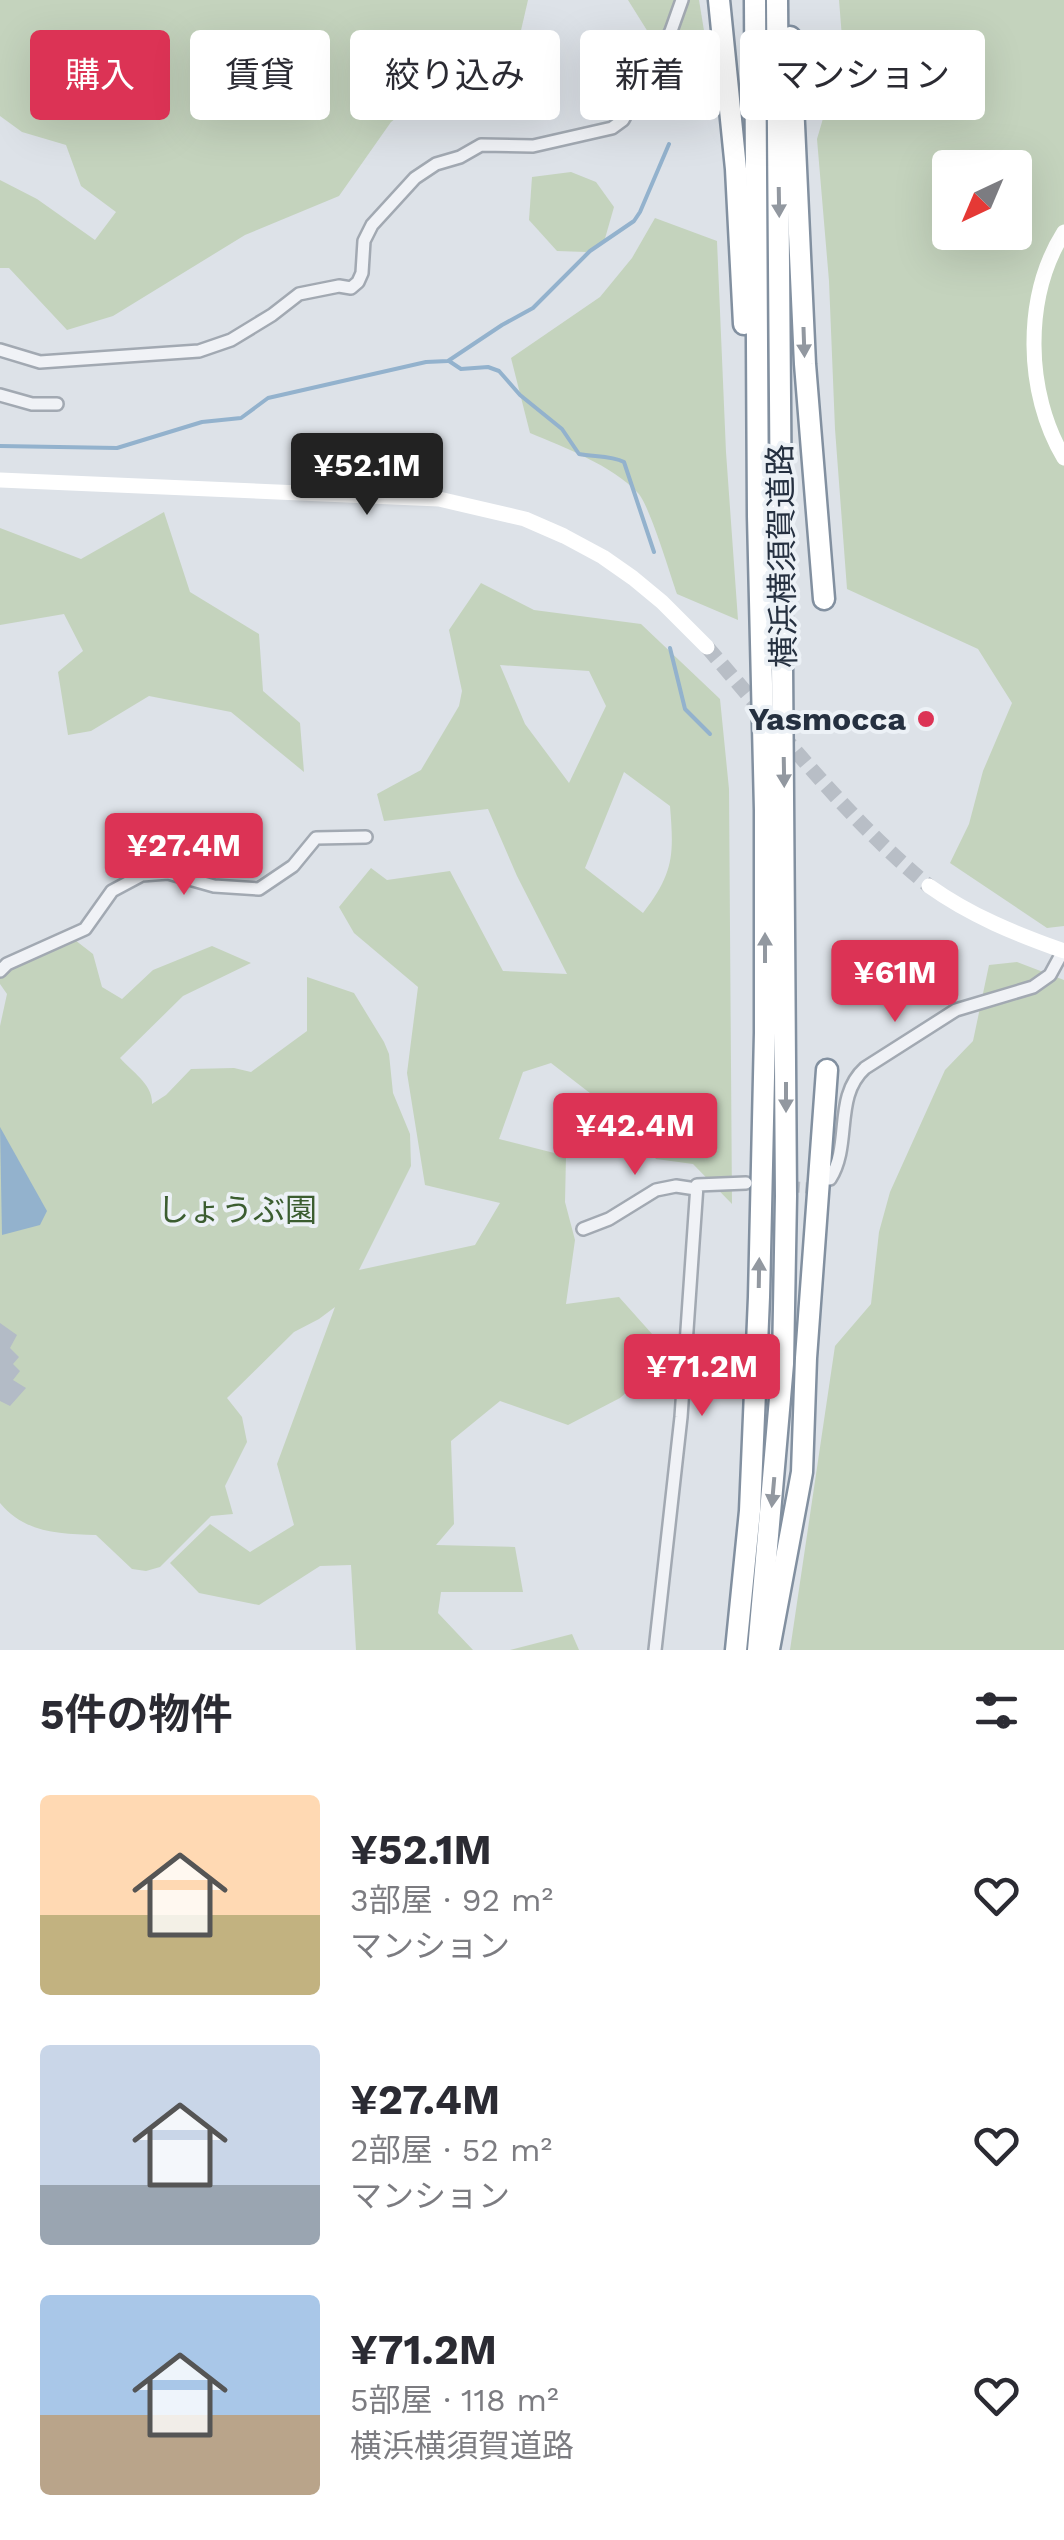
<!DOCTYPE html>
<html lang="ja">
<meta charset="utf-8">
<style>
:root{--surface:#fff;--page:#f7f7f7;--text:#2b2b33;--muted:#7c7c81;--accent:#dc3355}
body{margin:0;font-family:"Work Sans","Noto Sans JP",sans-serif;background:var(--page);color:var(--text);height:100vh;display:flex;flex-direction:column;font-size:38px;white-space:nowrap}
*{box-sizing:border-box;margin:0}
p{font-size:32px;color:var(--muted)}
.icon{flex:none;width:55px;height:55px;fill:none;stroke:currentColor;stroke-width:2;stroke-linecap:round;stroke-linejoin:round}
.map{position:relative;height:1650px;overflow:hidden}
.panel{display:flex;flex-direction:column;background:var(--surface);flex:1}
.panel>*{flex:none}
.banner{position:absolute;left:30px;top:30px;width:1005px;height:90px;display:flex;gap:20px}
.needle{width:65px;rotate:224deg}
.controls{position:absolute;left:932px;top:150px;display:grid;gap:20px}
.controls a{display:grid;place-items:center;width:100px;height:100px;border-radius:10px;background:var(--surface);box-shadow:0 10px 40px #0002;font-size:50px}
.price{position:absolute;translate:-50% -85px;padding:0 22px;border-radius:10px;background:var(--accent);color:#fff;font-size:32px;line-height:65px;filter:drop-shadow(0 2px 5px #0008)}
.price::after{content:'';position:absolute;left:50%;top:60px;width:30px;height:22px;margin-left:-15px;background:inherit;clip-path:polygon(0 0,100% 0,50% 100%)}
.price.current{background:#222;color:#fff}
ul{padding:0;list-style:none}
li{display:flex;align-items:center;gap:30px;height:250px;padding:0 40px}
li span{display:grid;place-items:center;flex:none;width:280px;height:200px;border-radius:10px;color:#555}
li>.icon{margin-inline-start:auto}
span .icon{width:120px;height:120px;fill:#fffc;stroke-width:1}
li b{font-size:42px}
h2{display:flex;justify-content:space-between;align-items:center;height:120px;padding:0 40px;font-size:42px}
.chip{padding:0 35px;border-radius:10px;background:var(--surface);box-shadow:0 10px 40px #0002;font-size:35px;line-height:90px}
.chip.current{background:var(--accent);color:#fff}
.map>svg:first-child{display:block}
</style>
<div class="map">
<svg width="1064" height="1650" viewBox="0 0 1064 1650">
<rect width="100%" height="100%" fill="#dde2e8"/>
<g fill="#c4d3bd" fill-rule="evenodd">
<polygon points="0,0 528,0 516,52 495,71 467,117 417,102 391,122 339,196 245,235 113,316 67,330 9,268 0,268 0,180 37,199 95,240 116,212 81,186 66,145 22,132 0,116"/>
<polygon points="628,0 699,0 706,43 694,96 663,56"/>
<path d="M839,0H1064V926L1047,928L950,863L969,824L983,771L1012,703L978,649L847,589L835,429L829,281L817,139L843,50ZM950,168H1015V232H950Z"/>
<polygon points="571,172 596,182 614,207 604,242 586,252 557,251 529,220 532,177"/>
<path d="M655,218L717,241L726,452L738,620L677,594C670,574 649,504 638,493C613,466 564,447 530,433L511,358L600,297L632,258Z"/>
<polygon points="164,512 190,592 259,634 263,691 300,723 304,772 231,712 149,696 91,731 68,735 58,672 83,651 64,614 0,625 0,528 81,559"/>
<path d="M481,583L534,610L641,624L720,699L729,789L732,1204L693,1164L656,1159L621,1117L551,1063L523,1072L499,1139L566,1156L565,1202L575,1240L566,1304L619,1297L661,1344L644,1377L620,1398L568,1425L500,1401L451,1441L454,1524L436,1545L515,1547L523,1592H441L438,1613L473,1650H356L351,1565L320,1566L259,1605L199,1593L170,1563L210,1524L250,1552L294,1525L277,1464L335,1307L319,1319L294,1332L227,1398L242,1417L247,1442L225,1486L233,1514L211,1516L160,1567L146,1571L132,1569L96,1535C59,1534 25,1533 0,1503V1026L7,994L0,984V967L31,953L75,940L93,954L102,987L122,999L153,970L212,946L251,963L183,996L120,1058C132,1072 153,1084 152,1104L166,1095L191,1069L234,1068L251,1072L307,1031V977L354,993L384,1042L389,1054L393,1093L410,1134L411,1166L359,1270L475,1245L500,1203L425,1185L407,1073L418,987L354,933L339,907L371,868L387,880L450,871L503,971L567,974L517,876L488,809L384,821L377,794L421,770L459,706L462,691L449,630ZM500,665L589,671L606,706L569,783L525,724ZM624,772L670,806C674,855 674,873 643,913L585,868Z"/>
<polygon points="1017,962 1064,980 1064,1650 790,1650 835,1346 871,1304 879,1232 890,1192 945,1070 973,1041 989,965"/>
<polygon points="572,1634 579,1650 510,1650"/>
</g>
<polygon fill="#93b2cd" points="0,1127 47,1211 40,1225 2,1235"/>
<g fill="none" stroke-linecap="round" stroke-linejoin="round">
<g stroke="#93b2cd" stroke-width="4">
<path d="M449,361L461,369L488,367L499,371L520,395L562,429L579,454C593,457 611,455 624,462L654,552"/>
<polyline points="0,446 117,448 202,422 241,418 268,398 426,362 448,361 502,325 533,308 590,251 634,221 640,212 669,144"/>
<polyline points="670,648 685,709 710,734"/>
</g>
</g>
<polygon fill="#b3bbc6" points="0,1323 17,1335 10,1348 19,1357 13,1364 20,1371 13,1380 26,1388 10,1406 0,1401"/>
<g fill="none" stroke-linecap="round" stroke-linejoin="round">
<polyline stroke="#b8bec6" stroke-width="11" stroke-dasharray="11 5.5" stroke-linecap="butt" points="756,1184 809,1188 822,1183"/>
<g stroke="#b8bec6" stroke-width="15" stroke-dasharray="15 8" stroke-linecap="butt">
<polyline points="707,647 766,716"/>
<path d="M781,734C828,789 873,840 929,886"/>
</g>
<g stroke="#a2a9b2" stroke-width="16">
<g id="street">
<polyline points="0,350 40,362 199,351 231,340 272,315 299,294 339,286 351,288 358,282 362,273 364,241 372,225 415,178 436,164 460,157 481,145 533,146 612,128 623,120 671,31 682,0"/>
<polyline points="0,395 32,404 57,404"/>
<polyline points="0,971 7,964 85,929 112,891 142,875 168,873 214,886 259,889 293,866 316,838 366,837"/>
<path d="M830,1179C852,1144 833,1097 865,1068L956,1010L1033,987L1050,975L1063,951"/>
<polyline points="583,1229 609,1219 656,1190 676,1186 696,1189"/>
<polyline points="655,1650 681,1417 697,1185 746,1183"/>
</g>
</g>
<g stroke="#8290a0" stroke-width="25">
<g id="highway">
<polyline points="719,0 736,169 744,324"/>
<polyline points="790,37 805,364 824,599"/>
<polyline points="769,1649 802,1472 806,1358 827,1070"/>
<polyline points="736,1650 750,1511 759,1297 765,1033 765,810 758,516 755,0"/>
<polyline points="758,1650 783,1364 786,1196 777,0"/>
</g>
</g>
<use href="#street" stroke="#f0f2f6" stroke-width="11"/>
<g stroke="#fff" stroke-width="15">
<path d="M1064,232C1023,297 1025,393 1064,458"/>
<polyline points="0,480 439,499 525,519 564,536 603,557 633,578 662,602 707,647"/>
<path d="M929,886C971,916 1016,934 1064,951"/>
</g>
<use href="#highway" stroke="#fff" stroke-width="20"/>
</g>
<defs><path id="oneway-solid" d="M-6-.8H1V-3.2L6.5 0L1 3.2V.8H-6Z" transform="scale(2.5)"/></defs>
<g fill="#9298a0">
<use href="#oneway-solid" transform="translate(779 202) rotate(89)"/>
<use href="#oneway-solid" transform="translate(804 342) rotate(88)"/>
<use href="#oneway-solid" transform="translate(784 772) rotate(89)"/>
<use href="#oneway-solid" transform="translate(765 948) rotate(-90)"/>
<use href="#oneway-solid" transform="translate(786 1097) rotate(90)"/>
<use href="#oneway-solid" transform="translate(759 1273) rotate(-89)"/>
<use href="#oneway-solid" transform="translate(773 1492) rotate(95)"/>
</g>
<circle fill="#dc3355" stroke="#ecf1f6" stroke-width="4" cx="926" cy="719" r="10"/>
<g text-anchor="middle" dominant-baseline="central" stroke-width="8" stroke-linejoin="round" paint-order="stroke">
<g font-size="32" fill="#253040" stroke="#ecf1f6">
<text transform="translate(782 556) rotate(-91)">横浜横須賀道路</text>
</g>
<g font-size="32" font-weight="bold" fill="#253040" stroke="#ecf1f6" text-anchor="end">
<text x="906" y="719">Yasmocca</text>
</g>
<g font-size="32" fill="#3b5d30" stroke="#ecf1f6">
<text x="237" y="1210">しょうぶ園</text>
</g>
</g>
</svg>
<div class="controls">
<a><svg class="needle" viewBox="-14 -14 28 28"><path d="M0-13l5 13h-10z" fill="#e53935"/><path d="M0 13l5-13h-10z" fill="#7c7c81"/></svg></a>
</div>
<b class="price current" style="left:367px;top:518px">¥52.1M</b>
<b class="price" style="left:184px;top:898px">¥27.4M</b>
<b class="price" style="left:895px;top:1025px">¥61M</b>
<b class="price" style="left:635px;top:1178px">¥42.4M</b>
<b class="price" style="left:702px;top:1419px">¥71.2M</b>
<div class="banner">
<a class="chip current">購入</a>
<a class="chip">賃貸</a>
<a class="chip">絞り込み</a>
<a class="chip">新着</a>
<a class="chip">マンション</a>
</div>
</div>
<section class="panel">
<h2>5件の物件<svg class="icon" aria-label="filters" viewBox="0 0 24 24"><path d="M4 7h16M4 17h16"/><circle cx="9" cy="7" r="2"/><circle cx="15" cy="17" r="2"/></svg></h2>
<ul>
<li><span style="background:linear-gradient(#ffd9b3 60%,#c2b280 0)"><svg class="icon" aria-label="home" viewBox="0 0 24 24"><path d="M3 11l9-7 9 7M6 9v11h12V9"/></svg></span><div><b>¥52.1M</b><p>3部屋 · 92 m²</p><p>マンション</p></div><svg class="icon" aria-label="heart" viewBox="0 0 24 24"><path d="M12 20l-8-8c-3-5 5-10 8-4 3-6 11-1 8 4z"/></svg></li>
<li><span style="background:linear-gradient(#c9d6e8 70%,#9aa5b1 0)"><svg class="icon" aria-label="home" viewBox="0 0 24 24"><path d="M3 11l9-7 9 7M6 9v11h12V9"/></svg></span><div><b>¥27.4M</b><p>2部屋 · 52 m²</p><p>マンション</p></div><svg class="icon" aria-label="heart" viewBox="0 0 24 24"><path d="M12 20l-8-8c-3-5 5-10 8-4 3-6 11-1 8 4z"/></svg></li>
<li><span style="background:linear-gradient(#a9c7e8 60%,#b9a48a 0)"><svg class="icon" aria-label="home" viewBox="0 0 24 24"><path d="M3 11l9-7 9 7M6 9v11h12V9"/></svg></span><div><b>¥71.2M</b><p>5部屋 · 118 m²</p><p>横浜横須賀道路</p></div><svg class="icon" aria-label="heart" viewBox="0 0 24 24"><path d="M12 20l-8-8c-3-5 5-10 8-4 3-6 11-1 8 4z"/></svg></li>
</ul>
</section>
